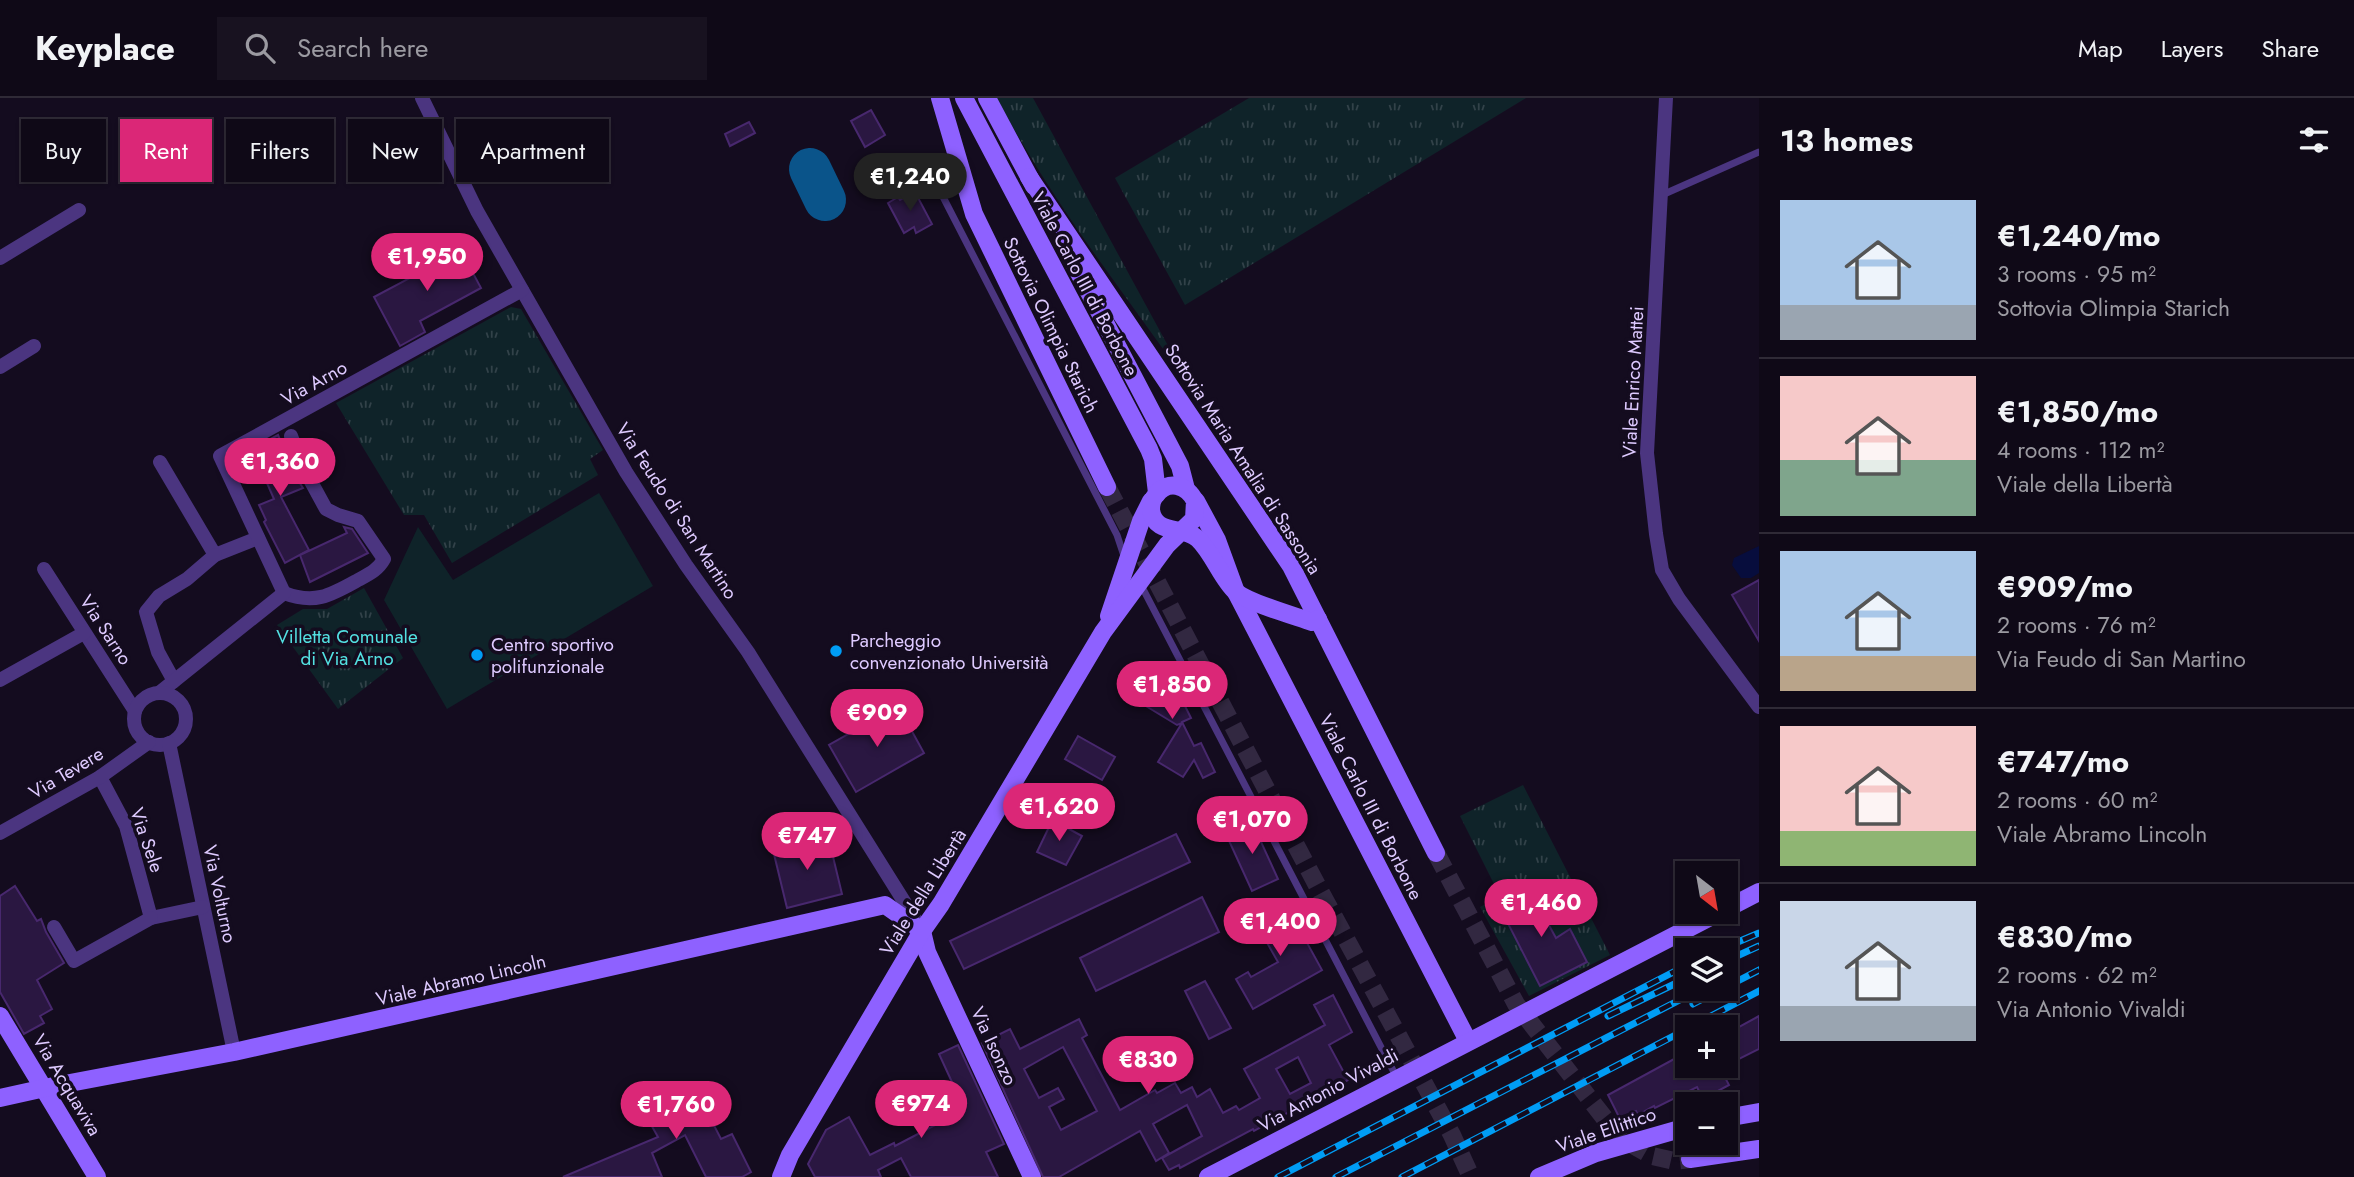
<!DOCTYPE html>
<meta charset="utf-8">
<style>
:root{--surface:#0f0917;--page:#181220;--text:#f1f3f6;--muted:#9b9aa1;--line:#2f2a36;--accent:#db2777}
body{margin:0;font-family:Jost,sans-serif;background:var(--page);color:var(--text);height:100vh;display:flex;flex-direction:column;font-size:26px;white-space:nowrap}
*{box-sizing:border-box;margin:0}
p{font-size:23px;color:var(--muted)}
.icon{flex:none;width:38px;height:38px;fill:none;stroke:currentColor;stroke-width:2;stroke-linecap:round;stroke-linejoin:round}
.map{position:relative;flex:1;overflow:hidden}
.drawer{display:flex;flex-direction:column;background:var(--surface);width:595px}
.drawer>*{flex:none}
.top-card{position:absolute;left:21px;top:21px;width:665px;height:63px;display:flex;gap:14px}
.needle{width:46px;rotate:149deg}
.tools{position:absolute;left:1675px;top:763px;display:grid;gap:14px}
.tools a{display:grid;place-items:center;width:63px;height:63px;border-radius:0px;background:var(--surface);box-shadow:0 2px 5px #0004,0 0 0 2px var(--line);font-size:35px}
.price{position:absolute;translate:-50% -60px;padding:0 16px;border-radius:24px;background:var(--accent);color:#fff;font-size:23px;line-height:46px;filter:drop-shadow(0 2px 4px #0008)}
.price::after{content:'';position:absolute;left:50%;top:42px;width:21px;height:16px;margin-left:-10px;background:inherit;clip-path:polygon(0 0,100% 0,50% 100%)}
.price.current{background:#222;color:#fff}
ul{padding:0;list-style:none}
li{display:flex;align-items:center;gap:21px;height:175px;padding:0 21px}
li+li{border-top:2px solid var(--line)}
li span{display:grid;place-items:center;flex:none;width:196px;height:140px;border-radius:0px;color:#555}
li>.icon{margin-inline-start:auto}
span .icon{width:84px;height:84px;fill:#fffc;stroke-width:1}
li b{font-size:30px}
h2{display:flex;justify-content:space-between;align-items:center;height:84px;padding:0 21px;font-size:30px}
.tag{padding:0 24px;border-radius:0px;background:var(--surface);box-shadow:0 2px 5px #0004,0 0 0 2px var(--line);font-size:24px;line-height:63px}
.tag.current{background:var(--accent);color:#fff}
header{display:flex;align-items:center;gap:42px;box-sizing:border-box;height:98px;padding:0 35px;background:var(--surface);border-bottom:2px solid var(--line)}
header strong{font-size:33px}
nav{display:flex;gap:38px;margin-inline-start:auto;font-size:24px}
.search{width:490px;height:63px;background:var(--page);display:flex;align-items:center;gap:18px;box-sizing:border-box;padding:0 24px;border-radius:0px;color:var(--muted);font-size:26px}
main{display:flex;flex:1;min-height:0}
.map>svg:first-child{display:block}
</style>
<header>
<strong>Keyplace</strong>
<div class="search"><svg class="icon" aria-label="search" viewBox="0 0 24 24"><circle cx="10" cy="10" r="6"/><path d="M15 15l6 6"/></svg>Search here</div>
<nav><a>Map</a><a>Layers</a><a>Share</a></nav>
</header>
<main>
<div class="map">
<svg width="1759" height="1079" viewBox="0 0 1759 1079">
<defs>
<pattern id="grass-tufts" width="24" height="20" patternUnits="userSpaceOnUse" patternTransform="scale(1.75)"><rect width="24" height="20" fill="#0f2329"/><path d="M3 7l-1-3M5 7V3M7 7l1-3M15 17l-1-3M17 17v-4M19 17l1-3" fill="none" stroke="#324249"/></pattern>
</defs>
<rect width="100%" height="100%" fill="#140c1f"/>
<g fill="url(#grass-tufts)">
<path d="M997,0H1033L1191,290C1124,195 1051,103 997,0Z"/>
<polygon points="1249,0 1526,0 1185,207 1115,80"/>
<polygon points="511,209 521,211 603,352 590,361 598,377 452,465 424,417 404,417 336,305"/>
<polygon points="364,490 403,560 338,611 277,527 303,511 327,511"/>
<polygon points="1523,687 1610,857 1529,898 1480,809 1500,798 1460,718"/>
</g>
<polygon fill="#0f2329" points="599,395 653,488 447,611 384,502 418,429 453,482"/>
<polygon fill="#070d3d" points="1759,448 1759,475 1751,480 1741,480 1732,467 1734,460"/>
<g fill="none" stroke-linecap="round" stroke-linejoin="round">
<polyline stroke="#0a548a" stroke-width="42" points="810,71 825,102"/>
</g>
<g fill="#2a1741" stroke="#48286e" stroke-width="2" fill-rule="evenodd">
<polygon points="871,12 885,37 865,49 851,23"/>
<polygon points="749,24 755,35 730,48 725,36"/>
<polygon points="915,94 932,126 916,135 914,129 904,135 888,105 898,99 900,102"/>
<polygon points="458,147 481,190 420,223 425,234 400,248 374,199 410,180 406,174"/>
<polygon points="278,337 296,379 303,390 281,399 309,452 285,465 264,424 266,422 259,407 274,401 252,351"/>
<polygon points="344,429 352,431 368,455 310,484 300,457 347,435"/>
<polygon points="1759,482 1759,543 1732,497"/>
<polygon points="1163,564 1191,620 1182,624 1194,648 1201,645 1215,674 1203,680 1194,662 1183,679 1158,664 1182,625 1177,627 1131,599 1148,572"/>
<polygon points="898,608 924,655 856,694 829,647"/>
<polygon points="1078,638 1115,659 1102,682 1065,661"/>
<polygon points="1251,722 1278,781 1252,793 1225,734"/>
<polygon points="1056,724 1082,738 1066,767 1037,754 1050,727"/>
<polygon points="1176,736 1190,764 964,871 950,843"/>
<polygon points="828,738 842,796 787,810 773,752"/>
<polygon points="15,788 37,823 41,821 46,834 64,865 37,882 52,911 40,918 44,925 24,936 0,894 0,798"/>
<polygon points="1529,791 1556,840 1570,831 1587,864 1540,888 1498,806"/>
<polygon points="1202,799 1219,834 1096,893 1080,860"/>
<polygon points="1284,803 1322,872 1253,911 1236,881 1248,874 1251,879 1278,864 1253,820"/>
<polygon points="1205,883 1231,930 1209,941 1185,893"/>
<path d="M1333,897L1352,934L1329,947L1348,982L1254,1033L1253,1031L1180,1070L1179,1067L1169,1072L1162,1060L1202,1038L1187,1007L1153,1026L1169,1055L1156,1063L1140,1033L1059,1079H1043L982,945L1010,931L1020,951L1079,921L1087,937L1082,940L1120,1012L1155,992L1157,995L1175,985L1181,995L1192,989L1197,999L1210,991L1223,1015L1236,1008L1239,1012L1260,1000L1244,971L1325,927L1314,907ZM1063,949L1097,1013L1061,1032L1049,1009L1064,1001L1058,990L1039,1000L1024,971ZM1298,959L1311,985L1290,996L1276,971Z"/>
<polygon points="1759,918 1759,951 1733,964 1726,951 1726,936"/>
<polygon points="958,947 1004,1046 986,1054 998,1079 911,1079 901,1060 878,1072 881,1079 815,1079 808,1066 826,1032 849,1019 870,1057 894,1045 895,1048 962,1013 960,1009 963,1008 939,956"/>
<polygon points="1687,954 1687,968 1719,968 1729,987 1703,1001 1697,989 1655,1010 1654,1008 1638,1017 1636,1013 1620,1021 1608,997"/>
<polygon points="702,985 713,1006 705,1010 721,1041 732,1036 751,1074 742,1079 706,1079 685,1037 652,1055 662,1079 563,1079 658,1039 641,1009 670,995 673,1000"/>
</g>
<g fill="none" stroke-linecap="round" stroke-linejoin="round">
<g stroke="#322841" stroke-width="18" stroke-dasharray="18 9" stroke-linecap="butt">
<polyline points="1107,389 1319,791 1452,1037 1471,1079"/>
<polyline points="1436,755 1516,906 1606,1022 1631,1046 1652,1058 1674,1063 1690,1061"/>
</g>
<g stroke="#4b3580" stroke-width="7">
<polyline points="923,60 1117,437 1125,461"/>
<polyline points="1662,97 1759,54"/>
<polyline points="1141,487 1397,980"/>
</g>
<g stroke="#4b3580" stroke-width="14">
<polyline points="422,0 477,113 626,374 686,467 748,554 920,829"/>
<polyline points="1666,0 1647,355 1656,436 1662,472 1679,501 1759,609"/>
<polyline points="0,160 79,112"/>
<polyline points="0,269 34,248"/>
<polyline points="160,364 215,457 258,440"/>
<polyline points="44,471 135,613"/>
<path d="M284,495C315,507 331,497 358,482C369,476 378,472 384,461L358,423L338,417L326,411L302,367L291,338"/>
<polyline points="0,582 84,535"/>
<polyline points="174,583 158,554 146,514 159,498 187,481 215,457"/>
<polyline points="159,595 284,495 220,358 522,192"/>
<circle cx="160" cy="621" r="26"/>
<polyline points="169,645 234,954"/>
<polyline points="100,679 126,728 151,820 203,809"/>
<polyline points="0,735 100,679 149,644"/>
<polyline points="54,829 74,863 151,820"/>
</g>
<g stroke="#8e61ff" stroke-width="18">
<polyline points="940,0 974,116 1107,389"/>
<polyline points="964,0 1149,351 1153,361 1157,395"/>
<polyline points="987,0 1034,88"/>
<polyline points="1029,79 1291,468 1436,755"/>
<polyline points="1066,150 1180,368 1186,391"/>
<polyline points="1196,403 1217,442 1236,494 1468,943"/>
<polyline points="1109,518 1141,423 1151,403"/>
<polyline points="1726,811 1759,794"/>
<polyline points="922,833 927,854 1032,1079"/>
<polyline points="0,918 97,1079"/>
<polyline points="0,1000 54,988 234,954 885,807 922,833"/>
<polyline points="1726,1020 1759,1014"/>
<polyline points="1690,1061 1759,1051"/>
<path d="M781,1079L790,1057L922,833L941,806L1103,534L1167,447L1194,421L1195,403C1187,387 1168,381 1156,397C1152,401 1151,407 1151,412C1155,438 1183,427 1198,441C1213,455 1222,482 1236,494C1249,505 1295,518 1312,524L1318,521"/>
<polyline points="1208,1079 1720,814"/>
<polyline points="1539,1079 1596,1055 1687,1029"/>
</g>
<g stroke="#009df5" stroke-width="7">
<g id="rail">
<polyline points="1719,852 1759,835"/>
<polyline points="1726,863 1759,848"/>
<polyline points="1726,889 1759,872"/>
<polyline points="1693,906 1722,891"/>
<polyline points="1608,918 1687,880"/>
<polyline points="1690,929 1759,893"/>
<polyline points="1278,1079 1687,867"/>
<polyline points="1336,1079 1701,891"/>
<polyline points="1402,1079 1687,931"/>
</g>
</g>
<use href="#rail" stroke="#140c1f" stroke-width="4.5" stroke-dasharray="13" stroke-linecap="butt"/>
</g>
<g fill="#009df5" stroke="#140c1f" stroke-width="2.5">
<circle cx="836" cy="553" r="7"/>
<circle cx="477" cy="557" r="7"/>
</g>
<g text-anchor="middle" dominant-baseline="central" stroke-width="7" stroke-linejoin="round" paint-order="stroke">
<g font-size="19" fill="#decaff" stroke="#140c1f">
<text transform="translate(1085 186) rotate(62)">Viale Carlo III di Borbone</text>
<text transform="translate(1051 227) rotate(64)">Sottovia Olimpia Starich</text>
<text transform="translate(1633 284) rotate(-87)">Viale Enrico Mattei</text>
<text transform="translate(314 285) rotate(-29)">Via Arno</text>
<text transform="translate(1243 361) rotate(57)">Sottovia Maria Amalia di Sassonia</text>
<text transform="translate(677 413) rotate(57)">Via Feudo di San Martino</text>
<text transform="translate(106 532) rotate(57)">Via Sarno</text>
<text transform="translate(66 675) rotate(-31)">Via Tevere</text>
<text transform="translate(1371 709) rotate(63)">Viale Carlo III di Borbone</text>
<text transform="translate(147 742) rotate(71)">Via Sele</text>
<text transform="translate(923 794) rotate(-58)">Viale della Libertà</text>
<text transform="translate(220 796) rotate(78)">Via Volturno</text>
<text transform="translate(461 882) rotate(-13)">Viale Abramo Lincoln</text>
<text transform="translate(994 948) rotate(65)">Via Isonzo</text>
<text transform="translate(67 987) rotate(59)">Via Acquaviva</text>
<text transform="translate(1328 992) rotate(-28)">Via Antonio Vivaldi</text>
<text transform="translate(1606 1032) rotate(-19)">Viale Ellittico</text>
</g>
<g font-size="19" fill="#53e1e2" stroke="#140c1f">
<text x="347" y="538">Villetta Comunale<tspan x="347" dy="22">di Via Arno</tspan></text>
</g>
<g font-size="19" fill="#decaff" stroke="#140c1f" text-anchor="start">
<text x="850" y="542">Parcheggio<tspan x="850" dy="22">convenzionato Università</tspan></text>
<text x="491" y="546">Centro sportivo<tspan x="491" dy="22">polifunzionale</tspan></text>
</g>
</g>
</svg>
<div class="tools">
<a><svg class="needle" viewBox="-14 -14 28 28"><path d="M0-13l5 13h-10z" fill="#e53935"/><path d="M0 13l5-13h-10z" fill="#9b9aa1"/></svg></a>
<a><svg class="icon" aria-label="layers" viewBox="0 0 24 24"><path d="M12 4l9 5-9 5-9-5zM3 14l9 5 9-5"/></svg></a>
<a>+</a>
<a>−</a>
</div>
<b class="price current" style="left:910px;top:115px">€1,240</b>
<b class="price" style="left:427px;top:195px">€1,950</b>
<b class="price" style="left:280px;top:400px">€1,360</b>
<b class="price" style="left:1172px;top:623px">€1,850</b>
<b class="price" style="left:877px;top:651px">€909</b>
<b class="price" style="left:1059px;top:745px">€1,620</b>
<b class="price" style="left:1252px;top:758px">€1,070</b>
<b class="price" style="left:807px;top:774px">€747</b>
<b class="price" style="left:1541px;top:841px">€1,460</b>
<b class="price" style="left:1280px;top:860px">€1,400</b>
<b class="price" style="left:1148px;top:998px">€830</b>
<b class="price" style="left:921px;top:1042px">€974</b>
<b class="price" style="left:676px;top:1043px">€1,760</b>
<div class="top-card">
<a class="tag">Buy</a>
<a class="tag current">Rent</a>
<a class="tag">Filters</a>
<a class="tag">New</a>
<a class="tag">Apartment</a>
</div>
</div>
<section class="drawer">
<h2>13 homes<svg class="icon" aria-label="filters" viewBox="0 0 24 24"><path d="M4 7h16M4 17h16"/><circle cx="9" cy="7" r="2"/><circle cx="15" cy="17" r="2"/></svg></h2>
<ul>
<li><span style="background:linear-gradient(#a9c7e8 75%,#9aa5b1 0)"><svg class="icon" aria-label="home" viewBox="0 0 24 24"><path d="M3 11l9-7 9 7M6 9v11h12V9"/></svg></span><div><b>€1,240/mo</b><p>3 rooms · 95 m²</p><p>Sottovia Olimpia Starich</p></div></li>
<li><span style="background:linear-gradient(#f6c9c9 60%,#7fa58c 0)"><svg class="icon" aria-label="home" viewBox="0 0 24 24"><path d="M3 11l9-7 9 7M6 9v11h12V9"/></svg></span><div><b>€1,850/mo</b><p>4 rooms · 112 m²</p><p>Viale della Libertà</p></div></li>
<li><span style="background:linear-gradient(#a9c7e8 75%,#b9a48a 0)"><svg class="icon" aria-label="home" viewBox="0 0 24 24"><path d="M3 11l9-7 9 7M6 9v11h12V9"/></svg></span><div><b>€909/mo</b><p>2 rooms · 76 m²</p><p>Via Feudo di San Martino</p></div></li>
<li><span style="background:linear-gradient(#f6c9c9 75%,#8fb573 0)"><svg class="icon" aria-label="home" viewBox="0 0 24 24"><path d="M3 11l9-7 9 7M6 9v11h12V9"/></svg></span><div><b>€747/mo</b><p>2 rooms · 60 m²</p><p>Viale Abramo Lincoln</p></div></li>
<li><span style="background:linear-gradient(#c9d6e8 75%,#9aa5b1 0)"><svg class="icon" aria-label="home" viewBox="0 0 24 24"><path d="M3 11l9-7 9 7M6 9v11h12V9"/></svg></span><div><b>€830/mo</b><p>2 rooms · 62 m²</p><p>Via Antonio Vivaldi</p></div></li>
</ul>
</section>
</main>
